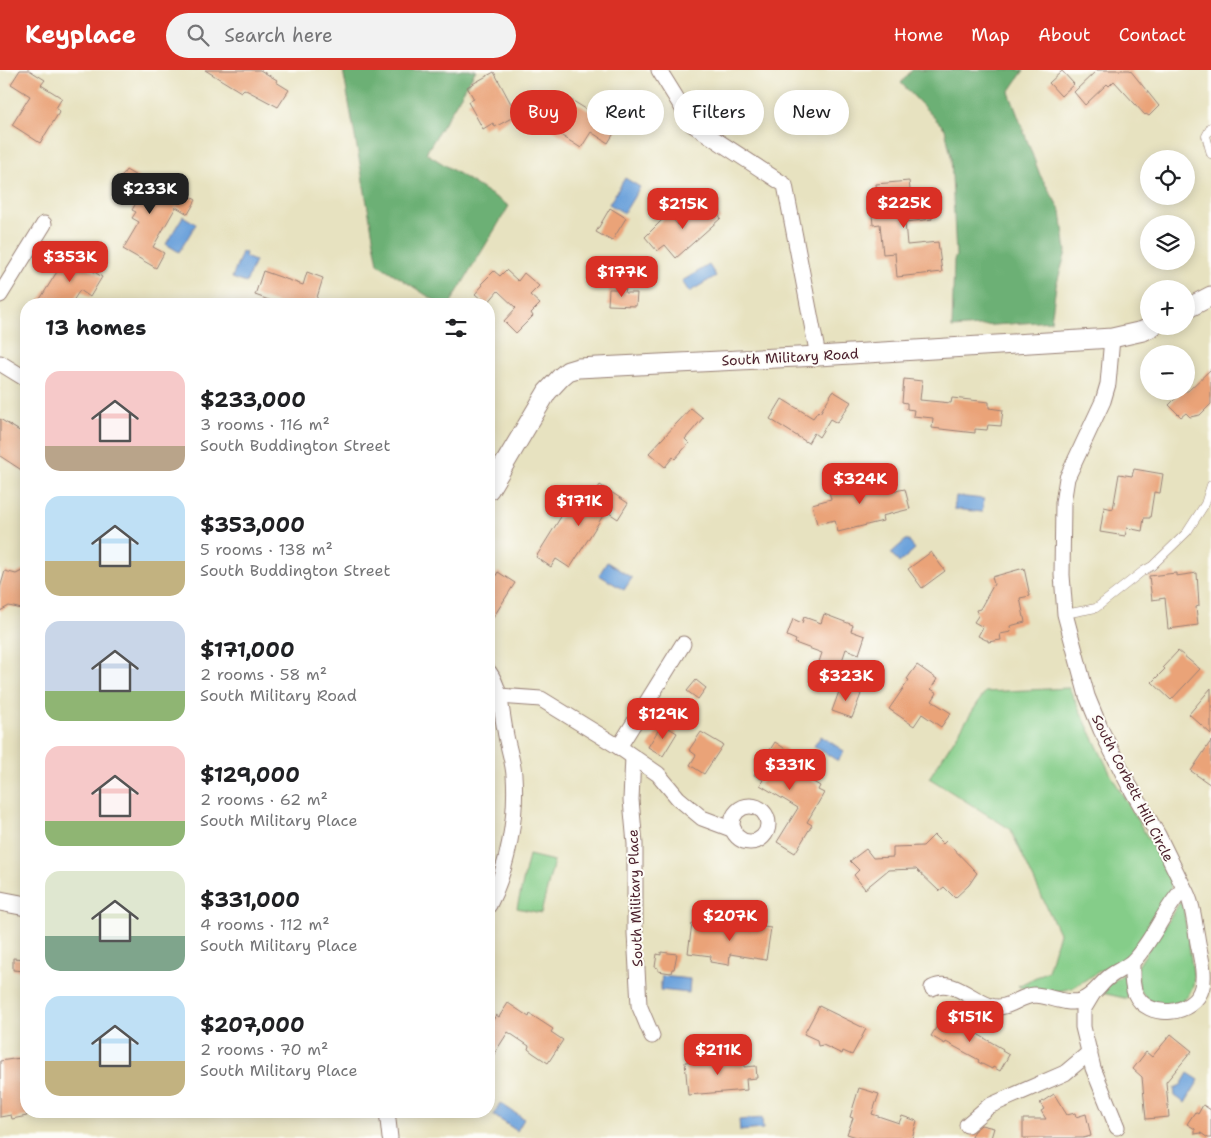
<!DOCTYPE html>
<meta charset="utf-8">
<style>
:root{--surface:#fff;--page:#f2f2f2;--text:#202124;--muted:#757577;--accent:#d93025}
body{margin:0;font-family:"Shantell Sans",sans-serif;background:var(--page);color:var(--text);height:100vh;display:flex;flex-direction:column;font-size:19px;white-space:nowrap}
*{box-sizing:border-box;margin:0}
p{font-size:16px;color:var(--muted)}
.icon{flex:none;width:28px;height:28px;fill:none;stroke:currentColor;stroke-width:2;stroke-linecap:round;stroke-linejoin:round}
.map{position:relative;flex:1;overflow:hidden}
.details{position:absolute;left:20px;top:228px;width:475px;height:820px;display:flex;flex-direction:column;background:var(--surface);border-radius:20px;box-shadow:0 2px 12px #0003}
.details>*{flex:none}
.hud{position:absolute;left:510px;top:20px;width:475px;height:45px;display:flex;gap:10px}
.fabs{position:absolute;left:1140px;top:80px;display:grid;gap:10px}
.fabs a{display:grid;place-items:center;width:55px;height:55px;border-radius:50%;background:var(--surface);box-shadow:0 2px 12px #0003;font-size:25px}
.price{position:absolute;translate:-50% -42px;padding:0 11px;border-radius:10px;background:var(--accent);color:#fff;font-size:16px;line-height:32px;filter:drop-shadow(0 1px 2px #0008)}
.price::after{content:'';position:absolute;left:50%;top:30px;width:15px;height:11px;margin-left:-8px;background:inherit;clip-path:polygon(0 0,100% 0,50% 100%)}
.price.active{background:#222;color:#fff}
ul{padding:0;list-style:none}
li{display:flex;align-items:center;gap:15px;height:125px;padding:0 25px}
li span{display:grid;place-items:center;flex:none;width:140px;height:100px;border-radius:15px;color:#555}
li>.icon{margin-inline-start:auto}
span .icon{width:60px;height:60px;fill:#fffc;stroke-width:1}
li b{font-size:21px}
h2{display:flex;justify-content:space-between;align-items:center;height:60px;padding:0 25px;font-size:21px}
.pill{padding:0 18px;border-radius:22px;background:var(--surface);box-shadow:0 2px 12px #0003;font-size:18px;line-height:45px}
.pill.active{background:var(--accent);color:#fff}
header{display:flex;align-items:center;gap:30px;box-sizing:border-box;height:70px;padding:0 25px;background:var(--accent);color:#fff}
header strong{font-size:24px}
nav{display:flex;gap:28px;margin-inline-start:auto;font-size:18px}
.search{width:350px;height:45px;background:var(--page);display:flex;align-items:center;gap:12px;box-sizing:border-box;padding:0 18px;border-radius:28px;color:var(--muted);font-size:19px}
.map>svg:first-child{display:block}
</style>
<header>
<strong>Keyplace</strong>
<div class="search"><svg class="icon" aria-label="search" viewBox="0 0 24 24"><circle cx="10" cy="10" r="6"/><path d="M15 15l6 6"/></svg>Search here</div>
<nav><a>Home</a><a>Map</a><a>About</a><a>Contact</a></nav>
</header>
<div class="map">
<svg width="1211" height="1068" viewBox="0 0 1211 1068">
<rect width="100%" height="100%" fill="#fdfcf7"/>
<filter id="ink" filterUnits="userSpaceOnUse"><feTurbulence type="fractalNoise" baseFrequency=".02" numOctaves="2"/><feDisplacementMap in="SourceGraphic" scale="10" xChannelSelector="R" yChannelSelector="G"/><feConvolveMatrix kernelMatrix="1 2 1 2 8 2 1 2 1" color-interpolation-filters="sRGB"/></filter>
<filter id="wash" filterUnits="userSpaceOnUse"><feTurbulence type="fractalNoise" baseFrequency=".0096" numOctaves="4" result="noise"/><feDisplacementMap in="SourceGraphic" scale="20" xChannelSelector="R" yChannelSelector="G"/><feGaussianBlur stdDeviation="1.12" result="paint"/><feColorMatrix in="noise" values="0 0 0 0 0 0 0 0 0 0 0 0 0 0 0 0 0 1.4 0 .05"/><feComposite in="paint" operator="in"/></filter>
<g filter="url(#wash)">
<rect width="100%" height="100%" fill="#e7e2c0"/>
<g fill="#85cd89" stroke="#68765a">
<polygon points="1069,618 1112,707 1168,802 1171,813 1170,824 1142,873 1121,892 1100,901 1072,918 1059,921 1048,923 1027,920 1018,916 1048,901 1059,863 1010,759 929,708 985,622"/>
<polygon points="529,785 554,791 541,843 517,838"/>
<polygon points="1180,832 1183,836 1194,909 1193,916 1188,926 1180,932 1168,936 1149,931 1139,919 1138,896"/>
<polygon points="1124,904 1128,928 1124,928 1098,922"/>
</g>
<g fill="#6cb075" stroke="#5b6850">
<polygon points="343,0 476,0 426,83 509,136 450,234 440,234 378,194"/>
<polygon points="912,0 1024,0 1009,22 1040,105 1061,141 1066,182 1056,216 1051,251 952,258 954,190 956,186 951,86 945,59 901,13"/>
</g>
<g fill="#6da3db" stroke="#5c6183">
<polygon points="625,108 640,117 624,143 609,134"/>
<polygon points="183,146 196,154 179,182 166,174"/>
<polygon points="242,182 246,183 245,187 255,191 246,213 232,208"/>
<polygon points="709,195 716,206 689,222 682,211"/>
<polygon points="956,426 984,429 982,442 954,439"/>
<polygon points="907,469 915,479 899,493 891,483"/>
<polygon points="607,492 632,508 624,520 599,505"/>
<polygon points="821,666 844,681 838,691 814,676"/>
<polygon points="662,906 690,909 689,923 660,920"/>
<polygon points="1188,1003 1199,1010 1185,1033 1175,1026 1174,1018 1181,1015"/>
<polygon points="500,1033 524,1049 517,1061 493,1045"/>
<polygon points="762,1048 763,1059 740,1061 739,1050"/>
</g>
<g id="blocks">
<g fill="#eaa378">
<polygon points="20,0 29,0 45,10 41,15 62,28 56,38 60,41 40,73 12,55 30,26 11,14"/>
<polygon points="205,0 260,0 277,10 276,12 289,20 278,37 244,19 241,22"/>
<polygon points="1097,0 1130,0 1159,36 1149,46 1146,44 1145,45 1114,11 1109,16 1107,14 1085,35 1074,22"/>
<polygon points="1062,1 1074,14 1061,26 1049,13"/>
<polygon points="494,2 517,45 495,57 493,53 483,59 468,32 474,29 467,17"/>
<polygon points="562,24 589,41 591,38 619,55 608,73 591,62 581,78 543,54"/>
<polygon points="126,100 169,125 174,117 196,130 188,144 176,137 153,177 164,183 156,198 123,179 139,152 132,148 136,142 132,140 136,133 118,123 119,121 114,118"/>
<polygon points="909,111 911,129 930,128 932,149 905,152 907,175 938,172 942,202 897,207 895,183 883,184 880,154 873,155 871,134 878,133 876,114"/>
<polygon points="706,130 721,148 676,188 665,175 657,181 645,167 668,144 678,155"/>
<polygon points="610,138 626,148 612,171 596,162"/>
<polygon points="71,186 102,207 90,227 80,220 71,234 37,234 63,192 66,194"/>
<polygon points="506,200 518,211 524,203 539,216 530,225 540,234 531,243 533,246 516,263 504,251 516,238 498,221 487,234 475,224 483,215 481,214 494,201 500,206"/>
<polygon points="263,201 303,215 307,202 323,208 315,234 280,234 255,225"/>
<polygon points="609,219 626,219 625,223 637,223 636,236 608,235"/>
<polygon points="1211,299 1211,334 1200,345 1190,347 1186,343 1181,347 1169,335 1183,321 1188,321"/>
<polygon points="904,309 922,311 920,330 951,333 952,328 989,332 989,338 1003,340 1001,356 988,355 987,360 975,359 975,363 932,358 933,348 913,346 914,340 907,339 907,333 902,332"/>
<polygon points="833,321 851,332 837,353 830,349 819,367 814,363 808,373 770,349 782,329 813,348 818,341 820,343"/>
<polygon points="691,338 703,348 685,369 689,373 675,389 673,387 665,397 649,383"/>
<polygon points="0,349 26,365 26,403 0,386"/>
<polygon points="1134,399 1163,404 1160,423 1154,422 1150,448 1144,448 1142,461 1127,458 1125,466 1100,462 1104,437 1113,439 1119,404 1132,406"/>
<polygon points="845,411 847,422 892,411 895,421 905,419 910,439 882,446 883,451 838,462 835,450 817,454 812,434 831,429 827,415"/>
<polygon points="600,415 628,433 618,449 606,441 570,498 556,489 551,497 536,487 567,437 573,441 583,424 591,429"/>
<polygon points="931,482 945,501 922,518 908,499"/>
<polygon points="1024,498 1030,526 1020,528 1025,552 1010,556 1011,562 1000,564 1001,570 988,572 988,570 986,570 978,566 983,557 974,552 978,546 976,540 980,539 994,514 992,507"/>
<polygon points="26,499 26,540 9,536 0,541 0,518 5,501 16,504"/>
<polygon points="498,502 515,513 489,554 489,517"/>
<polygon points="1176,503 1176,506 1197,503 1199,536 1196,537 1198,555 1168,559 1165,528 1152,530 1149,506"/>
<polygon points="824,544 853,555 851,561 865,566 859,584 846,579 832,620 812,612 822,583 795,573 796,570 787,566 793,549 802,553 804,547 821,553"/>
<polygon points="1178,581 1200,599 1171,630 1152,612 1165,599 1163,597"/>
<polygon points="917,595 937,609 931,619 937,623 932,631 951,643 941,657 922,644 914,656 889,639 909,610 907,609"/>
<polygon points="696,610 706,618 698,629 687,621"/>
<polygon points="841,616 861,624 852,648 832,641"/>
<polygon points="1211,618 1211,664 1189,644"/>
<polygon points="662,654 677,663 663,686 648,677"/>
<polygon points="701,662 723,675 704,704 690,695 696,685 689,680"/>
<polygon points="1211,671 1211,715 1191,701"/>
<polygon points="775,672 787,680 786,681 808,695 802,705 820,716 818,720 824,723 807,752 812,755 795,783 777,772 798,738 760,715 763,710 754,705 761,693 759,692 766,681 768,683"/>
<polygon points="934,765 943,774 946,771 977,803 969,815 955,828 944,817 939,821 916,799 888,800 865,819 854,805 859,800 850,791 866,779 873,788 893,787 893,777 923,776"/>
<polygon points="732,853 771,858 766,890 730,884 729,895 710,892 711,886 688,883 692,854 731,860"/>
<polygon points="661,882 677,884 674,899 672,899 671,903 658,901 658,898 655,897 657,884 661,885"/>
<polygon points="13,888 26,889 26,901 13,900"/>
<polygon points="508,933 529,947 530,944 553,959 551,962 563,970 548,993 533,983 528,979 529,976 508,962 489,992 489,957 496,945 499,947"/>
<polygon points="819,936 866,959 852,985 843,981 842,984 823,975 818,976 817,970 804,964"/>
<polygon points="944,945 968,958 974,958 979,965 1003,979 1002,981 1009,985 1000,1001 993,997 992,999 978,992 979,990 946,972 945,974 931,966"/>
<polygon points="1171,964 1192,981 1166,1012 1169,1047 1146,1049 1142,1007 1133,999 1146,982 1152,987"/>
<polygon points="743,986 744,997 756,996 757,1008 746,1009 747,1020 688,1025 685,992"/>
<polygon points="20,988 24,1012 21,1013 27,1046 12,1049 11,1045 0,1047 0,991"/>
<polygon points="859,1018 879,1024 872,1044 899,1053 902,1046 917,1051 912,1068 860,1068 847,1064 853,1048 850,1047"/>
<polygon points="1054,1024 1067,1045 1075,1043 1076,1047 1086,1044 1091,1066 1083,1068 1023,1068 1023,1049 1046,1049 1041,1041 1044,1039 1040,1033"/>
<polygon points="1203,1035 1211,1040 1211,1068 1208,1068 1201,1063 1195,1064 1195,1059 1187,1054 1195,1042 1198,1044"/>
<polygon points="981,1055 994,1058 991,1068 972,1068 973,1062"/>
</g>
</g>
</g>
<g filter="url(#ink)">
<use href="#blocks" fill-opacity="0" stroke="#988076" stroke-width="1"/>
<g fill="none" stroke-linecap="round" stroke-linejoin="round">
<g stroke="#988076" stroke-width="9">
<g id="service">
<polyline points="1211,57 1206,66 1211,84"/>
<polyline points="1065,544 1096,538 1143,501 1152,496 1187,462 1205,434 1211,415"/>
</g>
</g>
<g stroke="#988076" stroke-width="17">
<g id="minor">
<polyline points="659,0 693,55 785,115 818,286"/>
<polyline points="0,225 44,154"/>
<polyline points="1112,268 1108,314 1103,331 1067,408 1063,433 1062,505 1065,544 1087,626 1101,660 1129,715 1158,765 1184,818"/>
<polyline points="0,293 26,309"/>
<path d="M489,602C501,619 501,640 505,660C507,675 513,690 514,705C517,747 508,798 489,835"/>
<polyline points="500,626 541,629 619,677 658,704 678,728 702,748 734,760"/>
<polyline points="619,677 683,574"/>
<polyline points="633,687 631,730 635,774 635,863 639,935 652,966"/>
<circle cx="750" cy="754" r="18"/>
<path d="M932,918C952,907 972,931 991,936C1007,941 1019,926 1034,925C1049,925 1064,935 1080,931C1093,927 1099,915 1109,907C1116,901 1128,897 1134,890C1154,869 1164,839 1184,818C1193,833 1194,851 1197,867C1199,882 1206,901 1202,917C1195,946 1147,951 1135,923C1131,914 1132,902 1132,893"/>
<polyline points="1092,925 1083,940 1083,957 1093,998 1117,1057"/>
<polyline points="387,1041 390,1068"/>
<polyline points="967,1055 989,1036 1065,1003 1090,982"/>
</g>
</g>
<g stroke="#988076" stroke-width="21">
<g id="tertiary">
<polyline points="1186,239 1211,226"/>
<polyline points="489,420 547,322 561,307 568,301 578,298 818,286 1112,268 1143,261 1153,256"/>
<polyline points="0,831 26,836"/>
</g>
</g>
<use href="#service" stroke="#fff" stroke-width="8"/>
<use href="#minor" stroke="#fff" stroke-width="15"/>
<use href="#tertiary" stroke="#fff" stroke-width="19"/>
</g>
</g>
<g text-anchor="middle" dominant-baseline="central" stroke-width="4" stroke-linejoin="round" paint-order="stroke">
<g font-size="14" fill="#4a1f2b" stroke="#fdfcf7">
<text transform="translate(790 287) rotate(-3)">South Military Road</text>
<text transform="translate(1133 718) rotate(63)">South Corbett Hill Circle</text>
<text transform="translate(635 828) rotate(-92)">South Military Place</text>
</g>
</g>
</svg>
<div class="fabs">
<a><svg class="icon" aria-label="locate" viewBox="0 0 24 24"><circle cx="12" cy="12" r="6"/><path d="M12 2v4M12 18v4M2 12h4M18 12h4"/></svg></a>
<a><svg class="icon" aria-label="layers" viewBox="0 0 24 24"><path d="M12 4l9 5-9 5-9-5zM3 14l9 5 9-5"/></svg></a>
<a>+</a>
<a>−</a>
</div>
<b class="price active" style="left:150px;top:145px">$233K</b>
<b class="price" style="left:904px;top:159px">$225K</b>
<b class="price" style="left:683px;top:160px">$215K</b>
<b class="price" style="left:70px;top:213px">$353K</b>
<b class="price" style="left:622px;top:228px">$177K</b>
<b class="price" style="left:860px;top:435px">$324K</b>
<b class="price" style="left:579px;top:457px">$171K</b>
<b class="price" style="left:846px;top:632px">$323K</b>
<b class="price" style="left:663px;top:670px">$129K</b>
<b class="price" style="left:790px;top:721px">$331K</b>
<b class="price" style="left:730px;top:872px">$207K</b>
<b class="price" style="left:970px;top:973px">$151K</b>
<b class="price" style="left:718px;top:1006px">$211K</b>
<div class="hud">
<a class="pill active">Buy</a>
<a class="pill">Rent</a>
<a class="pill">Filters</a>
<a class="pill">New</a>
</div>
<section class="details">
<h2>13 homes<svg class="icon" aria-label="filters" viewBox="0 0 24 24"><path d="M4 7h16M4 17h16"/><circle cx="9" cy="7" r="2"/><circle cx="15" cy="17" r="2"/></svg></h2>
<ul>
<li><span style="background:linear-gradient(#f6c9c9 75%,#b9a48a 0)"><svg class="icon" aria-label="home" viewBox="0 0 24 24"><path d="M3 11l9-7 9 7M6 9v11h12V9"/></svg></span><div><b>$233,000</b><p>3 rooms · 116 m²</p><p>South Buddington Street</p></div></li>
<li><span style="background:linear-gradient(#bfe0f5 65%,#c2b280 0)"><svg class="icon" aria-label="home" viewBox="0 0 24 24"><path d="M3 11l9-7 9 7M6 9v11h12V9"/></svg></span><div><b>$353,000</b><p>5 rooms · 138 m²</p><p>South Buddington Street</p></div></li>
<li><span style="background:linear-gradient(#c9d6e8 70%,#8fb573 0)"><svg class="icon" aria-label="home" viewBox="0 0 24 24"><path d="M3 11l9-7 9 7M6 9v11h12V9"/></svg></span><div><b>$171,000</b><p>2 rooms · 58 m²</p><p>South Military Road</p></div></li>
<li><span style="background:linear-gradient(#f6c9c9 75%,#8fb573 0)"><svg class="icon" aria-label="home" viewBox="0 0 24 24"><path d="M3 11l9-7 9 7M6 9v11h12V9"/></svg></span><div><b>$129,000</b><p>2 rooms · 62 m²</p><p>South Military Place</p></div></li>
<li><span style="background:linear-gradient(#dfe7d0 65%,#7fa58c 0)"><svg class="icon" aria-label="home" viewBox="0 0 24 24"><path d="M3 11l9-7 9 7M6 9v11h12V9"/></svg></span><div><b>$331,000</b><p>4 rooms · 112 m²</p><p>South Military Place</p></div></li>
<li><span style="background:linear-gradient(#bfe0f5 65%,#c2b280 0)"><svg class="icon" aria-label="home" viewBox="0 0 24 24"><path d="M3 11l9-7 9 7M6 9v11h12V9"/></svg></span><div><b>$207,000</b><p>2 rooms · 70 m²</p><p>South Military Place</p></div></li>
</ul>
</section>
</div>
